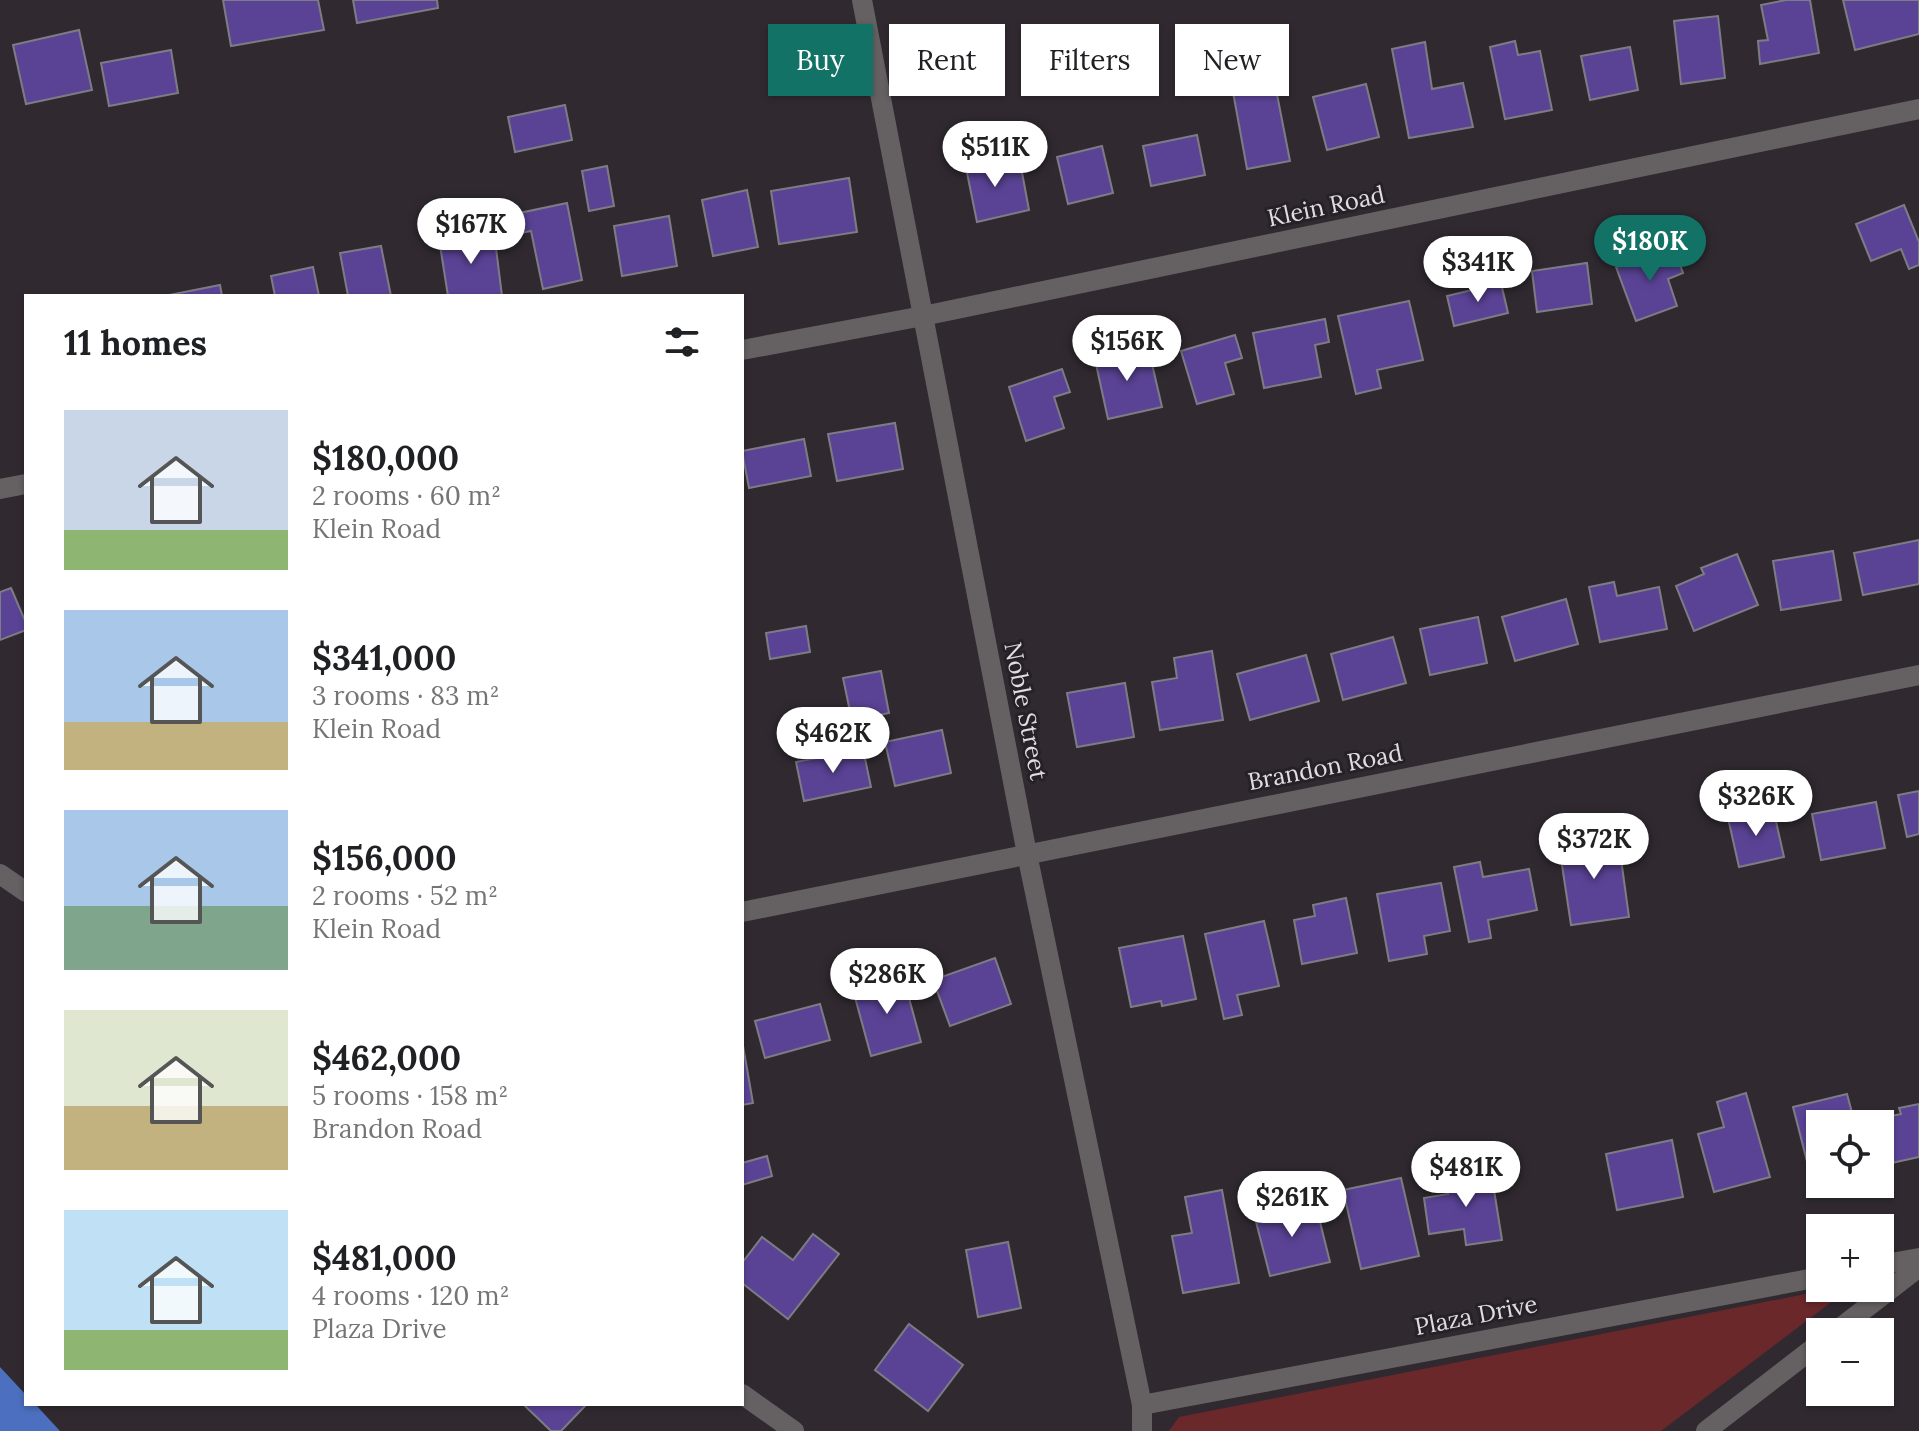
<!DOCTYPE html>
<meta charset="utf-8">
<style>
:root{--surface:#fff;--page:#f2f2f2;--text:#202124;--muted:#757577;--accent:#127266}
body{margin:0;font-family:Lora,serif;background:var(--page);color:var(--text);height:100vh;display:flex;flex-direction:column;font-size:30px;white-space:nowrap}
*{box-sizing:border-box;margin:0}
p{font-size:26px;color:var(--muted)}
.icon{flex:none;width:44px;height:44px;fill:none;stroke:currentColor;stroke-width:2;stroke-linecap:round;stroke-linejoin:round}
.map{position:relative;flex:1;overflow:hidden}
.panel{position:absolute;left:24px;top:294px;width:720px;height:1112px;display:flex;flex-direction:column;background:var(--surface);border-radius:0px;box-shadow:0 2px 6px #0004}
.panel>*{flex:none}
.banner{position:absolute;left:768px;top:24px;width:760px;height:72px;display:flex;gap:16px}
.tools{position:absolute;left:1806px;top:1110px;display:grid;gap:16px}
.tools a{display:grid;place-items:center;width:88px;height:88px;border-radius:0px;background:var(--surface);box-shadow:0 2px 6px #0004;font-size:40px}
.price{position:absolute;translate:-50% -68px;padding:0 18px;border-radius:28px;background:#fff;color:#222;font-size:26px;line-height:52px;filter:drop-shadow(0 2px 4px #0008)}
.price::after{content:'';position:absolute;left:50%;top:48px;width:24px;height:18px;margin-left:-12px;background:inherit;clip-path:polygon(0 0,100% 0,50% 100%)}
.price.active{background:var(--accent);color:#fff}
ul{padding:0;list-style:none}
li{display:flex;align-items:center;gap:24px;height:200px;padding:0 40px}
li span{display:grid;place-items:center;flex:none;width:224px;height:160px;border-radius:0px;color:#555}
li>.icon{margin-inline-start:auto}
span .icon{width:96px;height:96px;fill:#fffc;stroke-width:1}
li b{font-size:34px}
h2{display:flex;justify-content:space-between;align-items:center;height:96px;padding:0 40px;font-size:34px}
.tag{padding:0 28px;border-radius:0px;background:var(--surface);box-shadow:0 2px 6px #0004;font-size:28px;line-height:72px}
.tag.active{background:var(--accent);color:#fff}
.map>svg:first-child{display:block}
</style>
<div class="map">
<svg width="1919" height="1431" viewBox="0 0 1919 1431">
<rect width="100%" height="100%" fill="#302a30"/>
<polygon fill="#6a282b" points="1836,1288 1850,1288 1661,1431 1169,1431 1179,1417"/>
<polygon fill="#4c70bf" points="0,1367 26,1395 26,1404 35,1404 60,1431 0,1431"/>
<g fill="#5a4395" stroke="#7d7c84" stroke-width="2">
<polygon points="223,0 318,0 324,30 231,46"/>
<polygon points="353,0 437,0 438,8 357,23"/>
<polygon points="1786,0 1810,0 1819,53 1760,64 1758,41 1768,40 1761,5"/>
<polygon points="1843,0 1919,0 1919,34 1855,50"/>
<polygon points="1718,16 1725,78 1681,84 1674,21"/>
<polygon points="79,30 92,90 26,104 13,45"/>
<polygon points="1515,41 1518,55 1540,51 1552,110 1505,119 1490,47"/>
<polygon points="1425,42 1432,89 1463,83 1473,127 1409,138 1392,49"/>
<polygon points="1630,47 1638,90 1590,100 1581,56"/>
<polygon points="171,50 178,93 109,106 101,63"/>
<polygon points="1275,84 1290,161 1247,169 1233,92"/>
<polygon points="1366,84 1379,137 1327,150 1313,97"/>
<polygon points="565,105 572,140 515,152 508,117"/>
<polygon points="1197,135 1205,175 1151,186 1143,146"/>
<polygon points="1102,146 1113,193 1068,204 1057,157"/>
<polygon points="989,154 992,172 1021,167 1029,210 977,222 964,158"/>
<polygon points="607,166 614,206 589,211 582,171"/>
<polygon points="849,178 857,232 779,244 771,191"/>
<polygon points="747,190 758,247 713,256 702,200"/>
<polygon points="567,203 582,280 543,289 531,231 510,235 505,216"/>
<polygon points="1904,205 1919,242 1919,265 1909,269 1901,249 1871,261 1856,224"/>
<polygon points="669,216 677,266 622,276 614,226"/>
<polygon points="494,232 502,296 448,296 439,239"/>
<polygon points="381,246 391,296 348,296 340,253"/>
<polygon points="1673,246 1683,273 1668,279 1677,306 1636,321 1616,267"/>
<polygon points="1587,263 1592,304 1537,312 1532,271"/>
<polygon points="313,267 319,296 275,296 271,276"/>
<polygon points="1501,283 1508,313 1454,326 1447,296"/>
<polygon points="220,285 222,296 169,296 169,295"/>
<polygon points="1409,301 1423,360 1377,370 1381,388 1356,394 1338,316"/>
<polygon points="1325,319 1329,342 1315,345 1321,377 1264,388 1253,333"/>
<polygon points="1235,335 1242,358 1225,363 1234,394 1197,404 1181,351"/>
<polygon points="1125,348 1127,356 1149,351 1162,407 1108,419 1094,355"/>
<polygon points="1062,369 1070,392 1054,397 1064,428 1026,441 1009,387"/>
<polygon points="895,423 903,469 837,481 828,434"/>
<polygon points="804,439 811,476 749,488 742,451"/>
<polygon points="1919,540 1919,584 1863,595 1854,553"/>
<polygon points="1833,551 1841,600 1781,610 1773,561"/>
<polygon points="1737,554 1758,605 1694,631 1676,586 1704,574 1701,568"/>
<polygon points="1614,582 1617,596 1659,587 1667,629 1600,642 1589,587"/>
<polygon points="11,588 26,623 26,630 0,640 0,592"/>
<polygon points="1566,599 1578,644 1515,661 1502,617"/>
<polygon points="1478,617 1487,663 1430,675 1420,629"/>
<polygon points="806,626 810,652 770,659 766,633"/>
<polygon points="1393,637 1406,683 1343,700 1331,654"/>
<polygon points="1212,651 1223,720 1160,730 1152,682 1177,678 1174,658"/>
<polygon points="1306,655 1319,701 1250,720 1237,674"/>
<polygon points="881,671 889,713 852,721 843,678"/>
<polygon points="1125,683 1134,737 1077,747 1067,693"/>
<polygon points="942,730 951,773 895,786 885,742"/>
<polygon points="863,749 871,787 804,801 796,762"/>
<polygon points="1919,791 1919,834 1907,837 1898,795"/>
<polygon points="1876,802 1885,848 1821,860 1812,814"/>
<polygon points="1773,808 1784,857 1739,867 1728,818"/>
<polygon points="1618,837 1629,917 1571,925 1559,845"/>
<polygon points="1480,862 1483,877 1529,869 1537,910 1488,920 1491,938 1469,942 1454,867"/>
<polygon points="1441,883 1450,931 1424,936 1427,954 1389,961 1377,894"/>
<polygon points="1346,898 1357,953 1302,964 1294,920 1315,916 1313,905"/>
<polygon points="1264,921 1279,986 1237,995 1242,1015 1224,1019 1205,934"/>
<polygon points="1183,936 1196,999 1162,1006 1161,1001 1131,1007 1119,948"/>
<polygon points="995,958 1011,1004 950,1026 933,980"/>
<polygon points="903,976 921,1042 871,1056 853,990"/>
<polygon points="820,1004 830,1040 765,1058 755,1021"/>
<polygon points="742,1040 753,1103 742,1105"/>
<polygon points="1746,1093 1770,1177 1714,1192 1698,1134 1724,1127 1717,1102"/>
<polygon points="1847,1094 1855,1124 1820,1124 1820,1170 1810,1173 1793,1107"/>
<polygon points="1919,1104 1919,1157 1887,1164 1880,1134 1880,1124 1878,1124 1877,1119 1901,1114 1899,1108"/>
<polygon points="1672,1140 1683,1197 1617,1210 1606,1154"/>
<polygon points="767,1156 772,1176 742,1185 742,1163"/>
<polygon points="1491,1171 1502,1240 1466,1245 1464,1229 1429,1234 1424,1198 1448,1194 1445,1178"/>
<polygon points="1401,1178 1419,1256 1361,1269 1343,1190"/>
<polygon points="1222,1190 1239,1283 1183,1293 1172,1236 1192,1233 1185,1197"/>
<polygon points="1287,1193 1293,1212 1316,1206 1330,1262 1270,1276 1255,1218 1283,1211 1279,1195"/>
<polygon points="813,1234 839,1254 788,1319 742,1283 742,1263 762,1237 793,1260"/>
<polygon points="1008,1242 1021,1308 978,1317 966,1250"/>
<polygon points="909,1324 963,1365 928,1411 875,1370"/>
<polygon points="523,1404 587,1404 561,1431 551,1431"/>
</g>
<g fill="none" stroke-linecap="round" stroke-linejoin="round">
<g stroke="#656163" stroke-width="20">
<polyline points="862,0 1027,854 1142,1405 1142,1431"/>
<polyline points="742,350 923,316 1919,109"/>
<polyline points="0,489 26,484"/>
<polyline points="0,874 26,892"/>
<polyline points="742,912 1919,675"/>
<polyline points="1880,1265 1919,1258"/>
<polyline points="1835,1332 1919,1267"/>
<polyline points="742,1394 794,1431"/>
<polyline points="1142,1405 1820,1277"/>
<polyline points="1706,1431 1820,1343"/>
</g>
</g>
<g text-anchor="middle" dominant-baseline="central" stroke-width="6" stroke-linejoin="round" paint-order="stroke">
<g font-size="24" fill="#e0dce0" stroke="#262127">
<text transform="translate(1326 206) rotate(-12)">Klein Road</text>
<text transform="translate(1026 711) rotate(79)">Noble Street</text>
<text transform="translate(1325 767) rotate(-11)">Brandon Road</text>
<text transform="translate(1476 1315) rotate(-11)">Plaza Drive</text>
</g>
</g>
</svg>
<div class="tools">
<a><svg class="icon" aria-label="locate" viewBox="0 0 24 24"><circle cx="12" cy="12" r="6"/><path d="M12 2v4M12 18v4M2 12h4M18 12h4"/></svg></a>
<a>+</a>
<a>−</a>
</div>
<b class="price" style="left:995px;top:189px">$511K</b>
<b class="price" style="left:471px;top:266px">$167K</b>
<b class="price active" style="left:1650px;top:283px">$180K</b>
<b class="price" style="left:1478px;top:304px">$341K</b>
<b class="price" style="left:1127px;top:383px">$156K</b>
<b class="price" style="left:833px;top:775px">$462K</b>
<b class="price" style="left:1756px;top:838px">$326K</b>
<b class="price" style="left:1594px;top:881px">$372K</b>
<b class="price" style="left:887px;top:1016px">$286K</b>
<b class="price" style="left:1466px;top:1209px">$481K</b>
<b class="price" style="left:1292px;top:1239px">$261K</b>
<div class="banner">
<a class="tag active">Buy</a>
<a class="tag">Rent</a>
<a class="tag">Filters</a>
<a class="tag">New</a>
</div>
<section class="panel">
<h2>11 homes<svg class="icon" aria-label="filters" viewBox="0 0 24 24"><path d="M4 7h16M4 17h16"/><circle cx="9" cy="7" r="2"/><circle cx="15" cy="17" r="2"/></svg></h2>
<ul>
<li><span style="background:linear-gradient(#c9d6e8 75%,#8fb573 0)"><svg class="icon" aria-label="home" viewBox="0 0 24 24"><path d="M3 11l9-7 9 7M6 9v11h12V9"/></svg></span><div><b>$180,000</b><p>2 rooms · 60 m²</p><p>Klein Road</p></div></li>
<li><span style="background:linear-gradient(#a9c7e8 70%,#c2b280 0)"><svg class="icon" aria-label="home" viewBox="0 0 24 24"><path d="M3 11l9-7 9 7M6 9v11h12V9"/></svg></span><div><b>$341,000</b><p>3 rooms · 83 m²</p><p>Klein Road</p></div></li>
<li><span style="background:linear-gradient(#a9c7e8 60%,#7fa58c 0)"><svg class="icon" aria-label="home" viewBox="0 0 24 24"><path d="M3 11l9-7 9 7M6 9v11h12V9"/></svg></span><div><b>$156,000</b><p>2 rooms · 52 m²</p><p>Klein Road</p></div></li>
<li><span style="background:linear-gradient(#dfe7d0 60%,#c2b280 0)"><svg class="icon" aria-label="home" viewBox="0 0 24 24"><path d="M3 11l9-7 9 7M6 9v11h12V9"/></svg></span><div><b>$462,000</b><p>5 rooms · 158 m²</p><p>Brandon Road</p></div></li>
<li><span style="background:linear-gradient(#bfe0f5 75%,#8fb573 0)"><svg class="icon" aria-label="home" viewBox="0 0 24 24"><path d="M3 11l9-7 9 7M6 9v11h12V9"/></svg></span><div><b>$481,000</b><p>4 rooms · 120 m²</p><p>Plaza Drive</p></div></li>
</ul>
</section>
</div>
